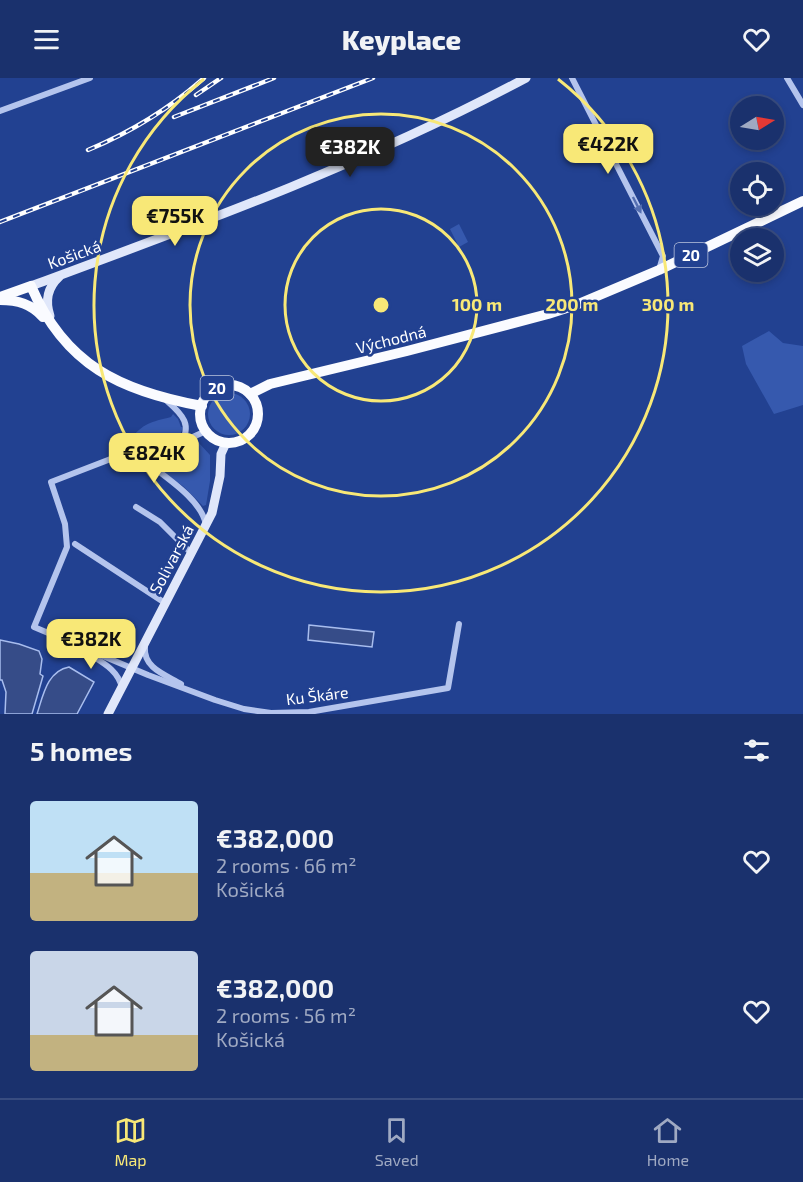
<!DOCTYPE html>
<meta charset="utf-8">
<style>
:root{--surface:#1a316d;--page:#233972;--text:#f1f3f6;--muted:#9fa9c2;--line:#384c80;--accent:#f8e877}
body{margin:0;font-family:"Exo 2",sans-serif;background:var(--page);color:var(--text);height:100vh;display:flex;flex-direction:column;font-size:22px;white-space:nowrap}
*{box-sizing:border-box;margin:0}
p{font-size:20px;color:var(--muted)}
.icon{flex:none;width:33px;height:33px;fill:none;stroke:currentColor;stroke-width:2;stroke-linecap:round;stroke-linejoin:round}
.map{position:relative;height:636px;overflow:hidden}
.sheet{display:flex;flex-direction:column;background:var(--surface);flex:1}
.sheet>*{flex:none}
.needle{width:39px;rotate:79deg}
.controls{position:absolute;left:730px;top:18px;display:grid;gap:12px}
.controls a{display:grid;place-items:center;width:54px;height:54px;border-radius:50%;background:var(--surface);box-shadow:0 3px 9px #0003,0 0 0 2px var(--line);font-size:30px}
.price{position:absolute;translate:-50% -51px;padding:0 14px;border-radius:12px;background:var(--accent);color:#111;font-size:20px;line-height:39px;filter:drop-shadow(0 2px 3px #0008)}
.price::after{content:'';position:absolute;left:50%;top:36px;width:18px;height:14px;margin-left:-9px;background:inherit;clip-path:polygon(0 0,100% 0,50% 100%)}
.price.selected{background:#222;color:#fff}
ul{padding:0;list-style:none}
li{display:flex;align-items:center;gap:18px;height:150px;padding:0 30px}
li span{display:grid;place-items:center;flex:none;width:168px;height:120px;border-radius:6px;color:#555}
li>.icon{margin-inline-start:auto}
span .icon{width:72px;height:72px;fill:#fffc;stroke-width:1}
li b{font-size:26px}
h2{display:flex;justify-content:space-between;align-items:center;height:72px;padding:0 30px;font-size:26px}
header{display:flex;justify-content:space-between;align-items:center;height:78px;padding:0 30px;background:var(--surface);font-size:27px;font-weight:800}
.dock{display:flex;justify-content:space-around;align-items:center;height:84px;border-top:2px solid var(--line);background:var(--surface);font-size:16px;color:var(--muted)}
.dock a{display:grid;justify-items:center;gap:3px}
.dock .selected{color:var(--accent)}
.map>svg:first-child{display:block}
</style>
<header><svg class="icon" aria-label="menu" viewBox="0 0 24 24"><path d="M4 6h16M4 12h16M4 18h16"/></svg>Keyplace<svg class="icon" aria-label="heart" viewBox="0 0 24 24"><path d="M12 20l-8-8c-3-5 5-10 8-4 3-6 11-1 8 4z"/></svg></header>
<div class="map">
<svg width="803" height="636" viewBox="0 0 803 636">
<rect width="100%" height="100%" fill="#224191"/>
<g fill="#3659ae">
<polygon points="459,146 468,164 459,169 450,151"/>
<polygon points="769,253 783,265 803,268 803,327 774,336 746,286 742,268"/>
<circle cx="229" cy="336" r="21"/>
<path d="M173,336L178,341L181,349H183L179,360L164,366L133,368L130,362C143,345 151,344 171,339Z"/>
<polygon points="198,364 210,377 210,403 206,427 203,428 183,408 155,389 150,383 152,377 184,370"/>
</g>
<g fill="#364c88" stroke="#a8bdee" stroke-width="1.5">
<polygon points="309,547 374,554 372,569 308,562"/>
<polygon points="0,562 19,566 39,573 42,581 40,596 43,598 32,636 5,636 6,614 2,602 0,602"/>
<path d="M69,589L94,604L77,636H37C43,618 47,593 69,589Z"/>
</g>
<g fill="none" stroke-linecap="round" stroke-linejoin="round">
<g stroke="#b4c4ed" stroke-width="6">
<polyline points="572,0 663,178 659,192"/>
<polyline points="787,0 803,27"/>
<polyline points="0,33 90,0"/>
<path d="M167,323C182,336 194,348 179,367"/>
<polyline points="206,353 173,368 121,377 51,404 65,446 67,469 34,549 148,597 215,622 244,631 271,635 309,634 448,610 459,546"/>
<path d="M134,374C156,394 201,418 206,447"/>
<polyline points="136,429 160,444 191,475"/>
<polyline points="75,466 165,525"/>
<path d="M145,569C143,590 166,597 181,606"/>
<path d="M86,574C101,584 118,591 122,610"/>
</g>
<g stroke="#e0e7fa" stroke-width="9">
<path d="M31,208C199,146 367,85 526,0"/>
<path d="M50,238C45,223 47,210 59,199"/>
<polyline points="108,636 212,435 220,398 221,376 226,365"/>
</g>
<g stroke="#fafbff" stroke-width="10">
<path d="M0,219L31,208C65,287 120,313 202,328"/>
<path d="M0,222C18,222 31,226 43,239"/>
<circle cx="229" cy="336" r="29"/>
<polyline points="250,316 270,306 407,273 548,236 576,227 659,192 803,123"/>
</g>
<g stroke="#fff" stroke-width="4.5">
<g id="rail">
<polyline points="196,17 221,0"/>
<polyline points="174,39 274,0"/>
<path d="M88,72C131,54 169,31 204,0"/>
<polyline points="0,144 373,0"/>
</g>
</g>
<use href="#rail" stroke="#224191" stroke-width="2" stroke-dasharray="7" stroke-linecap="butt"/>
</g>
<defs><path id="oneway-solid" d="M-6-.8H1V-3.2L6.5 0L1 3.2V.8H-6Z" transform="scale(1.5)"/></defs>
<use fill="#556fb1" href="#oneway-solid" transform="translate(637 127) rotate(63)"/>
<g fill="none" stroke="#f8e877" stroke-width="3">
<circle cx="381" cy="227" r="96"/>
<circle cx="381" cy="227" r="191"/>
<path d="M558 1A287 287 0 1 1 204 1"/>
</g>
<g text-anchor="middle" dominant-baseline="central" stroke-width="5" stroke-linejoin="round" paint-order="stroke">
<g fill="#224191" stroke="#bdc6de" stroke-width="1.5">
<rect x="674.5" y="165" width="33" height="24" rx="4.5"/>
<rect x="200.5" y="298" width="33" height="24" rx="4.5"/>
</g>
<g font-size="15" font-weight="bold" fill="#fff">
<text x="691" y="177">20</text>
<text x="217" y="310">20</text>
</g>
<g font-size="16" fill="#fff" stroke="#224191">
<text transform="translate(74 176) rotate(-20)">Košická</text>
<text transform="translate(391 261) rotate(-14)">Východná</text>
<text transform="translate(171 481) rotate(-62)">Solivarská</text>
<text transform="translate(317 617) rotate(-7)">Ku Škáre</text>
</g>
</g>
<circle cx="381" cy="227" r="9" fill="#f8e877" stroke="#224191" stroke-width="3"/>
<g font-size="18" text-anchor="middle" font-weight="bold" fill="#f8e877" stroke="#224191" stroke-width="5" stroke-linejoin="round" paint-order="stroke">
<text x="477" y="233">100 m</text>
<text x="572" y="233">200 m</text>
<text x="668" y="233">300 m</text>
</g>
</svg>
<div class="controls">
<a><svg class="needle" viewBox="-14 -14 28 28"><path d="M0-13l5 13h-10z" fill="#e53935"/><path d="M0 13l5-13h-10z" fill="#9fa9c2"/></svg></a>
<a><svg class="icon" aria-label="locate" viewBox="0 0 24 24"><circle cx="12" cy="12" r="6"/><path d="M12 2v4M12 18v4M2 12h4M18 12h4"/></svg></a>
<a><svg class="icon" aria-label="layers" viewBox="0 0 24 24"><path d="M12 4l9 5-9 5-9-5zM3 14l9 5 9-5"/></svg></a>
</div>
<b class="price" style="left:608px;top:97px">€422K</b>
<b class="price selected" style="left:350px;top:100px">€382K</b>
<b class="price" style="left:175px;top:169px">€755K</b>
<b class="price" style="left:154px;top:406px">€824K</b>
<b class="price" style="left:91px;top:592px">€382K</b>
</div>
<section class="sheet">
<h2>5 homes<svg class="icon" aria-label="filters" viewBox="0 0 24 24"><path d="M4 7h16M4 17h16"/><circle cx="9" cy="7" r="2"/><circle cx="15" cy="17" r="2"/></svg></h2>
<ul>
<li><span style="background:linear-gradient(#bfe0f5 60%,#c2b280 0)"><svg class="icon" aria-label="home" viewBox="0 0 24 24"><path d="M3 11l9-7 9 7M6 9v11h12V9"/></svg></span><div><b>€382,000</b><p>2 rooms · 66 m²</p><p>Košická</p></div><svg class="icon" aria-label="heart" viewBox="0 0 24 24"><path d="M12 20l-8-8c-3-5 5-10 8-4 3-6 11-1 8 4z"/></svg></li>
<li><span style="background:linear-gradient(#c9d6e8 70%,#c2b280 0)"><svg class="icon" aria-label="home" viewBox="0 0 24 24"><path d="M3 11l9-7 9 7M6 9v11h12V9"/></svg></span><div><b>€382,000</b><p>2 rooms · 56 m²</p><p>Košická</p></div><svg class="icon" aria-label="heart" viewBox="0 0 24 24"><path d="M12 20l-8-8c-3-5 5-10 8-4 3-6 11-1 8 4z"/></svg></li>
</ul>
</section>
<nav class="dock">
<a class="selected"><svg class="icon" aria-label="map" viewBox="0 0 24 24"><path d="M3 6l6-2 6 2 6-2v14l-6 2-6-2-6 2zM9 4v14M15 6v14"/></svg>Map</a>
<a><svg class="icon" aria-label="saved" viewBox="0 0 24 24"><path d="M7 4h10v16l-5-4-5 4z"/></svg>Saved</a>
<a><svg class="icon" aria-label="home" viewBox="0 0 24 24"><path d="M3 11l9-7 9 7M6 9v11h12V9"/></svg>Home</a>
</nav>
